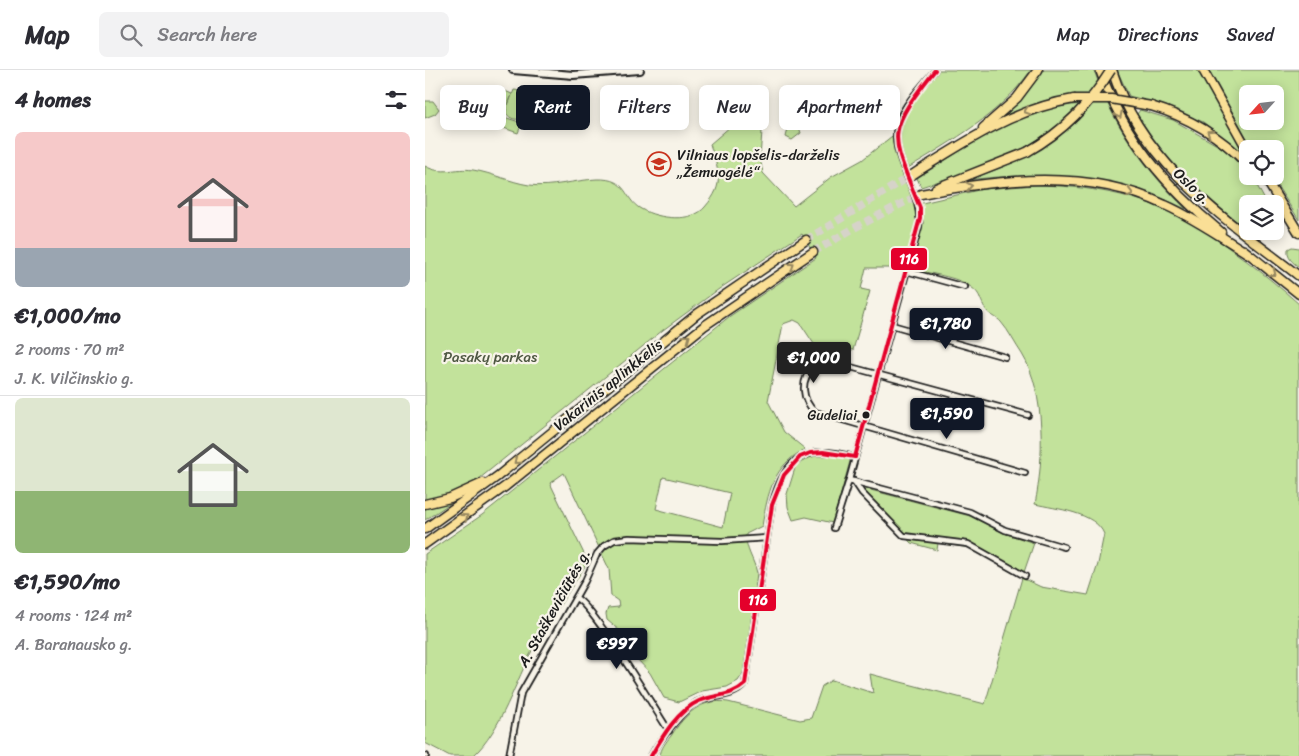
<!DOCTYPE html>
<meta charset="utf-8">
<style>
:root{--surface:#fff;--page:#f2f2f3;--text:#2b2b33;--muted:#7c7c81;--line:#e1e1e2;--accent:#111827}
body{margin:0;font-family:Sriracha,sans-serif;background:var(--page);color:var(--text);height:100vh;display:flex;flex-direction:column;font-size:19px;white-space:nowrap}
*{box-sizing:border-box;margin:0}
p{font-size:16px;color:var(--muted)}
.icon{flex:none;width:28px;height:28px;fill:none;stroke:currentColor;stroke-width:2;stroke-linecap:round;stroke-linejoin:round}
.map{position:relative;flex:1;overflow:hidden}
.sheet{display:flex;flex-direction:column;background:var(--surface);width:425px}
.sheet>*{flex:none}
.hud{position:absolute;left:15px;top:15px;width:475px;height:45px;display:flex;gap:10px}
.needle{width:32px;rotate:243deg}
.tools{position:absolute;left:814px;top:15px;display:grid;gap:10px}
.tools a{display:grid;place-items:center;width:45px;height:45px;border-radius:8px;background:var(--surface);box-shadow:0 2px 12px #0003;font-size:25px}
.price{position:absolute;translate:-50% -42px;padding:0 11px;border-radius:5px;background:var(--accent);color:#fff;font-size:16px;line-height:32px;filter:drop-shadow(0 1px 2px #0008)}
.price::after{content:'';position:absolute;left:50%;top:30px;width:15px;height:11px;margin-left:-8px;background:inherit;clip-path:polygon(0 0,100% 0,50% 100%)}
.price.current{background:#222;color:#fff}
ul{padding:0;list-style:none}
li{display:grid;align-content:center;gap:10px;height:265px;padding:0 15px}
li+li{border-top:1px solid var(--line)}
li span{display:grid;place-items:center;height:155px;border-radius:8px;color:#555}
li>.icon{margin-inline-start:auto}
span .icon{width:90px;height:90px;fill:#fffc;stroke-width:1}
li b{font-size:21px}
h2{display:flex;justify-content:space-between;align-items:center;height:60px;padding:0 15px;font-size:21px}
.pill{padding:0 18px;border-radius:8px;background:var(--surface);box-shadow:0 2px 12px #0003;font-size:18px;line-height:45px}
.pill.current{background:var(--accent);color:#fff}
header{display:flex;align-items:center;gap:30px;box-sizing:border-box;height:70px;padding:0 25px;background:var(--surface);border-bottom:1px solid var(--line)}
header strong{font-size:24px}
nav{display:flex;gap:28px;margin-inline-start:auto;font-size:18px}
.search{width:350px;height:45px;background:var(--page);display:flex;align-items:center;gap:12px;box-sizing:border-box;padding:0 18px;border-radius:8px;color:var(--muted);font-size:19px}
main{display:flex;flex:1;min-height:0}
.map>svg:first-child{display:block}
</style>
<header>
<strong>Map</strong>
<div class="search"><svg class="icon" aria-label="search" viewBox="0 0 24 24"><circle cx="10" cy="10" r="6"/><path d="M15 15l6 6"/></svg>Search here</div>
<nav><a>Map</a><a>Directions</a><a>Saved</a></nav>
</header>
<main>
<section class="sheet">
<h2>4 homes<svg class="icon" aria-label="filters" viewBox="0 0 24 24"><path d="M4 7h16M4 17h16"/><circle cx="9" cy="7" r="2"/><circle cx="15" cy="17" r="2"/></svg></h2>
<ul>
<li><span style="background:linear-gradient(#f6c9c9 75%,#9aa5b1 0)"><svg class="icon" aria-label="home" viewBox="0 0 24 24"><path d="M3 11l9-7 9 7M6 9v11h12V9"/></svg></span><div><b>€1,000/mo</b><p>2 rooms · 70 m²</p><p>J. K. Vilčinskio g.</p></div></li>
<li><span style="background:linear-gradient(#dfe7d0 60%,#8fb573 0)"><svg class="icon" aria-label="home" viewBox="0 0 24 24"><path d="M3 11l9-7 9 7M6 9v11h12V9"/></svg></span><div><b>€1,590/mo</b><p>4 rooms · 124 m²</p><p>A. Baranausko g.</p></div></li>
</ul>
</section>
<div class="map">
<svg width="874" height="686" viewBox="0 0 874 686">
<rect width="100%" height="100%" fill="#f7f3e8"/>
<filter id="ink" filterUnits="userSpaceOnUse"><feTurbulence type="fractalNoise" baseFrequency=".02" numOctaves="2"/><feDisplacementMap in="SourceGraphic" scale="10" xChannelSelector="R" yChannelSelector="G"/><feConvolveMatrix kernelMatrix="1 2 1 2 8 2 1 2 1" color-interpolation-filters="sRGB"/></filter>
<g filter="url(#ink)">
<g fill="#c2e29b" stroke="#6f7f5c" fill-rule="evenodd">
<path d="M514,0H606C575,45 528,70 483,98C463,51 487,36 514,0Z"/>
<path d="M619,0H669C687,54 720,99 761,139C692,105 617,101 542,110C591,94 635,74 669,33L665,24C634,28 606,35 578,47L597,29Z"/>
<polygon points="692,0 775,0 822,86 778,52 741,36 704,26"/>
<path d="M784,0H874V150L846,106H850V79H828ZM822,24H850V51H822Z"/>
<path d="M89,20L105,22L133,20C144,28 145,42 142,54L140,55L116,43C104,45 90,56 81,43L82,37L75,34L80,21L87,24L83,35Z"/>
<polygon points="0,31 8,31 14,39 10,44 0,48"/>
<path d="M657,34C611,82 557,97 496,117L492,108C544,76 594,38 657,34Z"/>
<path d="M715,40L748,50L799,79L822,102V106L828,108L842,134H822V159C778,127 741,91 712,44Z"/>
<polygon points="76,46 97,53 93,63 73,56"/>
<polygon points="364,55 374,57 376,63 367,70 361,67"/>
<path d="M306,56H331L337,61L335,88L338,103L369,136L406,107L437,90L467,66C470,94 489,118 491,145C492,163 482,181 478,198H441L436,219L445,221L428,280L409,277L395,283L375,253L369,250L358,254L343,331L359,362L380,379C348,396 343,422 337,456L321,464C320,479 329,489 332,503L320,600L313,611L302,617L277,621L254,632L239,628L225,603L199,575L195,561L182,550L181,544L183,538L194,537L193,531L186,526L184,499L139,403L125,413L161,488L160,496C143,523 125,549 109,577C91,610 76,661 48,686H25L0,673V484L57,445L305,246L391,188L377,164L294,219L238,260L44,417L0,431V96C18,106 30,97 48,100C67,103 85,112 104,115C127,118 149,110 172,109C204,108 198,129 216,139C234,149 267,153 280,137C301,113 293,101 285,74ZM238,407L305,423L298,457L231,439Z"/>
<path d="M612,115C660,116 714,124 757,148C797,170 840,204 874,234V686H235C236,678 241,672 246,666C260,644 276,628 303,632L375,650L386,648L397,616L407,610L448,623L445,604L560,634L597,508L545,478L513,473L512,480L486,473L434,417L545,446L579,463L609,473L597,508L616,517L663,525L673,494L679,464C670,442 631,439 610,434C619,390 621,323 597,284C590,274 584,261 576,252C572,247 564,245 561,240C553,227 557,223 541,214C528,206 501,203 486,199L496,158L497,133L558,119Z"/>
<path d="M867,177L874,178V197C867,192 862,188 863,179Z"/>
<polygon points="392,384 404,384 423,388 425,391 408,453 381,447 368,450 363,437 362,424 371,395"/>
<polygon points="25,431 27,432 0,450 0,437"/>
</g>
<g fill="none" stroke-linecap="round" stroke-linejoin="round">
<g stroke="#d6d3c9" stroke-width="8" stroke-dasharray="8 4" stroke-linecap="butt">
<polyline points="381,170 487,105"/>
<polyline points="388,182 431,157 496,124"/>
</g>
<g stroke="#1c1c1c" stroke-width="8">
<g id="street">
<polyline points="481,201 540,217"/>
<polyline points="467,255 580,287"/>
<path d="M600,403L390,342C377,330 374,310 389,297L407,292L603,345"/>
<polyline points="424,410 545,442 580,460 639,477"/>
<polyline points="429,411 437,423 479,466 543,474 600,506"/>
<path d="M409,458L424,410L494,157C499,120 460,85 474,50C481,32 498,15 510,0"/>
<path d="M151,528C169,537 229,638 244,661"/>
<polyline points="0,686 1,686"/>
<polyline points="84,686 96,623 160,511 172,484 179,476 189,470 204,468 297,471 342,468"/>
<path d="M226,686C234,671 259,637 274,631C291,625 308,628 320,614L347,435C361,385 380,374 430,387"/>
</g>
</g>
<g stroke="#1c1c1c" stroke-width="10">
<polyline id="secondary" points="88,0 148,5 215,0"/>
</g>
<g stroke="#1c1c1c" stroke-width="11">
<g id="highway">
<path d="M675,0C698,67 742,118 796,162"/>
<path d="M687,0C717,94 800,149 874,206"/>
<polyline points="778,0 822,79"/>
<path d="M726,36C763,47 795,66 822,94"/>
<polyline points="558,58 592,28 613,0"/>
<path d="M487,105C538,73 588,39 649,29"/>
<polyline points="839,106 874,163"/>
<polyline points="511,118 602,82"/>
<path d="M496,124C575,109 664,98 740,135C769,148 795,166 822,183"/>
<polyline points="819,180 874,224"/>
<polyline points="0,434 25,428 58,413"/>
<polyline points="0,459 73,406 272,244 381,170"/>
<polyline points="0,474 81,416 279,256 388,182"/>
</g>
</g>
<use href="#street" stroke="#f7f3e8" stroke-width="4.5"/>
<use href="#secondary" stroke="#f7f3e8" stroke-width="6"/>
<use href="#highway" stroke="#fadf96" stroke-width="8"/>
<g stroke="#1c1c1c" stroke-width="11" stroke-linecap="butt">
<g id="highway-bridge">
<polyline points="649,29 686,29 726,36"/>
<path d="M602,82C639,61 664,35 686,0"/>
</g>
</g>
<use href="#highway-bridge" stroke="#fadf96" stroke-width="8"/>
<g stroke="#f7f3e8" stroke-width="8">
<g id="bus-1">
<path d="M430,387L495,148V138C466,64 458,65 510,0"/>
<path d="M226,686C237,667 253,640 274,631C290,624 306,627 320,614L347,435L359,405L375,387L385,383L398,382L430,387"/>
</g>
</g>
<use href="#bus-1" stroke="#e4002b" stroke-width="4"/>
</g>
<defs><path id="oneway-chevron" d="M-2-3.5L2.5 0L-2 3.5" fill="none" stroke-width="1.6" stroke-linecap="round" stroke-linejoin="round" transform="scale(1.25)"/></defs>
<g stroke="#96875f">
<use href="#oneway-chevron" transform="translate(602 41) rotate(161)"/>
<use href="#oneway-chevron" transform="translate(694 45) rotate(63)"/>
<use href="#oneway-chevron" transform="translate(785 63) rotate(-146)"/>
<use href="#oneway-chevron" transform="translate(544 116) rotate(-8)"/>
<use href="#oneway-chevron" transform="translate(705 123) rotate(15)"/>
<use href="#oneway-chevron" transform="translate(366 196) rotate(-33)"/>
<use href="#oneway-chevron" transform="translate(848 203) rotate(38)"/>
<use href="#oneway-chevron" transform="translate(262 268) rotate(-37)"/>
<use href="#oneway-chevron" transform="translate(92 391) rotate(141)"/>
<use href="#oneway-chevron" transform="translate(40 447) rotate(-36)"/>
</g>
</g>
<defs>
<g id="school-ring" transform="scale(1.25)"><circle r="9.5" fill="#f7f3e8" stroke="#c8321e" stroke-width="1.5"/><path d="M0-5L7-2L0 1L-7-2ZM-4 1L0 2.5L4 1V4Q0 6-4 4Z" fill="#c8321e"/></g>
</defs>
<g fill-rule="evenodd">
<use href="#school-ring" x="234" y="94"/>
</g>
<circle fill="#1c1c1c" stroke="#f7f3e8" stroke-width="2" cx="441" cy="345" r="4.5"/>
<g text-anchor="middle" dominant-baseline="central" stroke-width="4.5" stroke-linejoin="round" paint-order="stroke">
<g font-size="14" fill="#1c1c1c" stroke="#f7f3e8" text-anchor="end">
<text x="432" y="345">Gudeliai</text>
</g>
<g font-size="15" fill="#1c1c1c" stroke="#f7f3e8" text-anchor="start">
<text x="252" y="85">Vilniaus lopšelis-darželis<tspan x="252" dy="17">„Žemuogėlė“</tspan></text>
</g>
<g font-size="15" fill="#1c1c1c" stroke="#f7f3e8">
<text transform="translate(767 116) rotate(44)">Oslo g.</text>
<text transform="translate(183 315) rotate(-39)">Vakarinis aplinkkelis</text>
<text transform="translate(129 538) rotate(-61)">A. Staškevičiūtės g.</text>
</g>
<g font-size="15" fill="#4e5742" stroke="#f7f3e8">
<text x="65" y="287">Pasakų parkas</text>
</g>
</g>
<g stroke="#f7f3e8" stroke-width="2">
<rect x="465" y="177" width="38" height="24" rx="5" fill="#e4002b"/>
<rect x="314" y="518" width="38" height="24" rx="5" fill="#e4002b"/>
</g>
<g font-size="14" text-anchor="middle" font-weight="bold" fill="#fff">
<text x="484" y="194">116</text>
<text x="333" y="535">116</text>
</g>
</svg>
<div class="tools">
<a><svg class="needle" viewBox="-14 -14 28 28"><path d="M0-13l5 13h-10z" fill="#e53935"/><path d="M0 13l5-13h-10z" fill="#7c7c81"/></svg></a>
<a><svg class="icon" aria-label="locate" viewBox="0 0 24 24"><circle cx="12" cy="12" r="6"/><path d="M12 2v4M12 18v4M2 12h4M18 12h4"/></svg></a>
<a><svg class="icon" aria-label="layers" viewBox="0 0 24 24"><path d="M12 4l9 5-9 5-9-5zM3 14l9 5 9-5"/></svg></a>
</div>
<b class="price" style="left:521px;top:280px">€1,780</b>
<b class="price current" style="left:389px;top:314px">€1,000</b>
<b class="price" style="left:522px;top:370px">€1,590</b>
<b class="price" style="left:192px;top:600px">€997</b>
<div class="hud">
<a class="pill">Buy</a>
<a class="pill current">Rent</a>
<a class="pill">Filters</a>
<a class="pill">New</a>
<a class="pill">Apartment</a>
</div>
</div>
</main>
